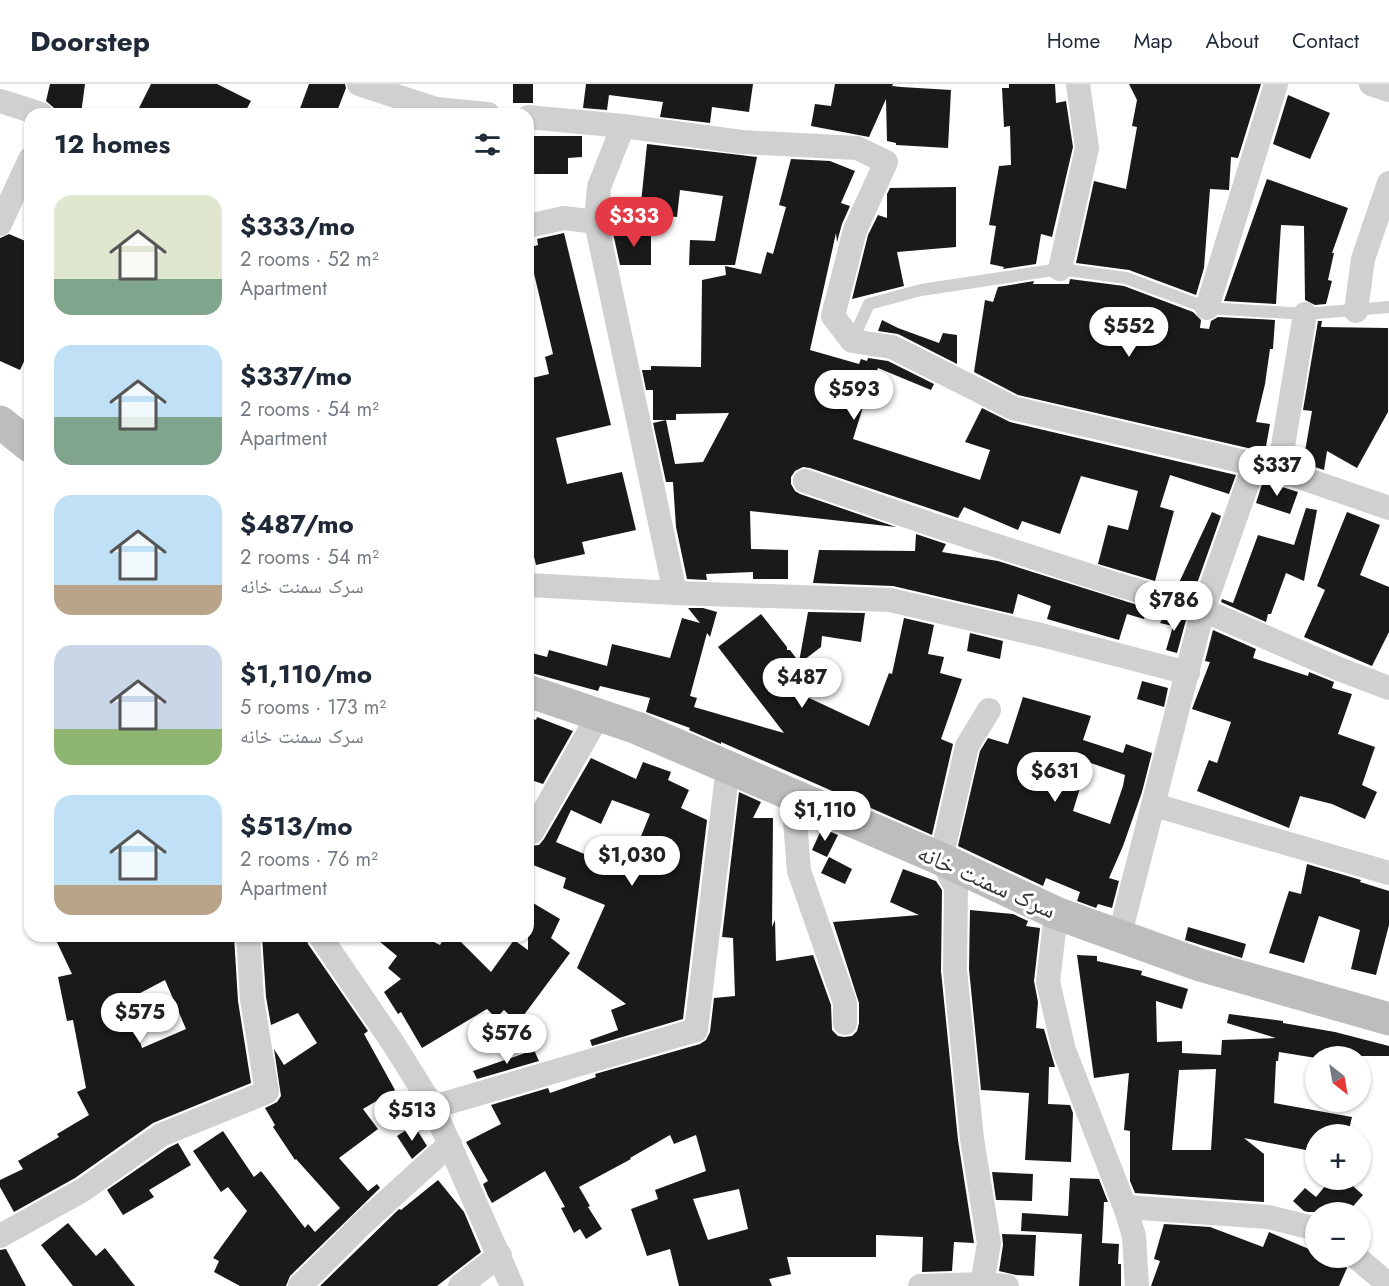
<!DOCTYPE html>
<meta charset="utf-8">
<style>
:root{--surface:#fff;--page:#f2f2f3;--text:#1f2937;--muted:#747a83;--line:#e0e1e3;--accent:#e63946}
body{margin:0;font-family:Jost,"Noto Naskh Arabic",sans-serif;background:var(--page);color:var(--text);height:100vh;display:flex;flex-direction:column;font-size:22px;white-space:nowrap}
*{box-sizing:border-box;margin:0}
p{font-size:20px;color:var(--muted)}
.icon{flex:none;width:33px;height:33px;fill:none;stroke:currentColor;stroke-width:2;stroke-linecap:round;stroke-linejoin:round}
.map{position:relative;flex:1;overflow:hidden}
.side{position:absolute;left:24px;top:24px;width:510px;height:834px;display:flex;flex-direction:column;background:var(--surface);border-radius:18px;box-shadow:0 2px 4px #0004}
.side>*{flex:none}
.needle{width:39px;rotate:149deg}
.controls{position:absolute;left:1305px;top:962px;display:grid;gap:12px}
.controls a{display:grid;place-items:center;width:66px;height:66px;border-radius:50%;background:var(--surface);box-shadow:0 2px 4px #0004;font-size:30px}
.price{position:absolute;translate:-50% -51px;padding:0 14px;border-radius:21px;background:#fff;color:#222;font-size:20px;line-height:39px;filter:drop-shadow(0 2px 3px #0008)}
.price::after{content:'';position:absolute;left:50%;top:36px;width:18px;height:14px;margin-left:-9px;background:inherit;clip-path:polygon(0 0,100% 0,50% 100%)}
.price.selected{background:var(--accent);color:#fff}
ul{padding:0;list-style:none}
li{display:flex;align-items:center;gap:18px;height:150px;padding:0 30px}
li span{display:grid;place-items:center;flex:none;width:168px;height:120px;border-radius:18px;color:#555}
li>.icon{margin-inline-start:auto}
span .icon{width:72px;height:72px;fill:#fffc;stroke-width:1}
li b{font-size:26px}
h2{display:flex;justify-content:space-between;align-items:center;height:72px;padding:0 30px;font-size:26px}
header{display:flex;align-items:center;gap:36px;box-sizing:border-box;height:84px;padding:0 30px;background:var(--surface);border-bottom:2px solid var(--line)}
header strong{font-size:28px}
nav{display:flex;gap:33px;margin-inline-start:auto;font-size:21px}
.map>svg:first-child{display:block}
</style>
<header>
<strong>Doorstep</strong>
<nav><a>Home</a><a>Map</a><a>About</a><a>Contact</a></nav>
</header>
<div class="map">
<svg width="1389" height="1202" viewBox="0 0 1389 1202">
<rect width="100%" height="100%" fill="#fff"/>
<g fill="#1a1a1a" fill-rule="evenodd">
<polygon points="50,0 85,0 81,30 74,30 54,24 46,17"/>
<polygon points="151,0 217,0 251,17 244,30 136,30"/>
<polygon points="309,0 345,0 346,4 336,30 298,30"/>
<rect x="513" y="0" width="20" height="19"/>
<polygon points="586,0 753,0 749,28 712,23 710,39 660,33 663,18 609,11 607,26 583,24"/>
<polygon points="835,0 893,0 892,2 901,3 951,6 948,64 896,61 896,59 887,57 886,15 869,53 811,42 815,20 831,22"/>
<polygon points="1009,0 1055,0 1056,19 1066,17 1073,63 1052,153 1041,150 1036,180 1003,185 1004,183 990,180 996,142 989,141 999,82 1011,81 1010,42 1004,43 1002,4 1009,4"/>
<polygon points="1129,0 1261,0 1238,74 1231,73 1229,106 1210,105 1204,184 1196,211 1129,186 1076,179 1094,97 1126,105 1137,43 1132,42 1137,16"/>
<polygon points="1288,11 1330,29 1310,75 1273,60"/>
<polygon points="529,52 582,52 582,73 568,74 568,90 529,90"/>
<polygon points="647,60 757,73 735,181 689,181 690,156 715,157 723,112 680,106 677,133 640,129"/>
<polygon points="791,75 830,77 855,87 841,119 850,122 842,140 837,158 836,149 810,266 859,280 861,275 867,277 868,274 888,277 934,300 931,306 878,284 864,324 863,323 853,355 980,396 990,366 965,358 982,324 1010,338 1236,391 1229,410 1170,391 1160,423 1174,427 1155,497 1098,480 1108,441 1128,446 1138,407 1081,392 1060,450 1022,437 1018,446 964,423 958,434 810,384 803,383 795,387 791,393 791,400 795,407 800,410 896,443 750,427 751,465 788,466 788,495 753,495 753,488 706,490 707,496 687,495 676,443 673,398 666,398 653,339 666,336 675,380 703,378 729,329 676,330 676,336 653,336 653,306 646,306 642,286 651,286 651,282 701,283 702,196 726,191 725,182 761,190 767,168 773,170 786,123 779,121"/>
<polygon points="1267,95 1348,124 1332,169 1334,169 1328,196 1332,197 1326,220 1315,221 1305,216 1304,142 1281,141 1276,220 1224,217"/>
<polygon points="956,103 956,163 897,168 904,202 852,215 868,151 878,131 887,134 887,110 890,104"/>
<polygon points="564,149 611,341 556,354 567,400 622,388 636,446 582,458 585,470 536,481 528,448 528,295 549,290 545,273 553,270 528,164 538,161 537,155"/>
<polygon points="651,149 651,181 620,181 613,149"/>
<polygon points="9,150 30,159 30,265 20,286 0,277 0,154"/>
<polygon points="1070,195 1124,202 1193,228 1201,236 1200,244 1209,245 1211,237 1218,233 1275,236 1273,265 1270,265 1265,300 1256,338 1270,340 1265,368 1018,311 974,288 985,216 993,218 998,203 1034,197 1033,200 1069,200"/>
<polygon points="882,236 898,244 939,259 943,249 957,251 957,280 898,250 878,247"/>
<polygon points="1318,237 1322,237 1321,243 1388,244 1388,328 1357,384 1327,367 1324,386 1303,379 1312,327 1303,326"/>
<polygon points="1263,397 1298,408 1290,430 1256,419"/>
<polygon points="1306,424 1317,426 1304,497 1286,489 1271,530 1268,530 1266,538 1221,518 1222,515 1233,519 1258,451 1294,461"/>
<polygon points="1212,428 1221,432 1194,508 1177,503"/>
<polygon points="1347,428 1380,441 1360,491 1389,503 1389,548 1372,582 1304,553 1325,506 1317,502"/>
<polygon points="916,450 946,460 942,468 998,477 1147,524 1144,535 1127,530 1119,556 1047,535 1051,522 1018,510 1013,530 893,502 813,499 819,466 915,467"/>
<polygon points="688,524 703,524 717,528 710,553 707,549 690,612 697,614 694,623 784,649 718,563 761,530 787,563 787,566 790,566 799,578 808,528 865,529 861,558 822,552 821,563 775,598 869,642 889,589 892,590 904,534 934,541 928,570 944,573 940,589 962,595 941,655 953,660 932,751 721,658 721,660 689,646 690,644 646,628 650,614 600,602 598,607 528,588 528,568 547,573 549,566 607,582 612,560 670,574 682,534 700,539"/>
<polygon points="1165,530 1186,536 1177,569 1166,566 1173,542 1160,539"/>
<polygon points="1213,546 1256,565 1253,574 1308,592 1309,588 1334,598 1332,604 1352,610 1338,650 1375,663 1362,701 1377,708 1365,735 1332,720 1300,712 1289,744 1197,707 1209,676 1217,679 1231,638 1192,625 1210,578 1205,577"/>
<polygon points="970,549 1003,557 1000,575 967,567"/>
<polygon points="1142,597 1168,604 1164,623 1137,615"/>
<path d="M1023,613L1091,632L1083,656L1123,669L1126,660L1152,669L1142,708L1123,762L1109,794L1119,797L1112,824L1098,820L1096,824L1077,817L1080,808L1046,794L1043,802L958,762L980,667L988,654L1008,660ZM1088,678L1125,691L1123,702L1110,740L1073,727Z"/>
<polygon points="528,633 536,636 537,633 573,647 543,700 528,695"/>
<path d="M591,674L636,695L643,678L671,688L668,696L689,706L681,724L707,736L683,935L592,962L590,956L618,946L611,926L626,920L577,884L605,821L563,804L566,794L528,779L529,762L539,761L544,755ZM612,716L650,730L637,762L631,760L624,777L600,766L596,775L556,758L571,726L601,740Z"/>
<path d="M739,708L761,718L753,734H773L772,843L775,836L776,877L813,871L831,921L832,946L838,952L844,953L852,952L857,947L859,939V919L833,838L919,831L890,818L903,785L936,797L942,806L941,887L958,1056L974,1159L954,1158L952,1187L922,1188L923,1153L876,1151V1173H787L791,1190L769,1195L772,1202H679L670,1165L647,1172L631,1125L658,1115L655,1106L706,1087L696,1051L674,1060L670,1051L630,1074L631,1075L579,1103L590,1122L588,1123L602,1145L586,1155L580,1145L574,1149L561,1124L565,1123L545,1087L492,1119L488,1112L483,1100L488,1097L466,1058L501,1040L491,1021L548,1004L550,1009L596,993L595,990L700,960L706,956L710,948L714,914L735,912L733,854L722,853ZM739,1105L748,1145L708,1156L693,1115Z"/>
<polygon points="822,744 838,751 827,773 812,766"/>
<polygon points="829,773 852,785 845,800 821,789"/>
<polygon points="1307,780 1361,796 1360,798 1389,807 1389,841 1376,891 1351,885 1360,846 1319,832 1304,879 1269,869 1289,807 1301,810"/>
<polygon points="528,816 560,835 551,854 570,869 518,939 504,926 496,934 487,925 422,964 401,928 398,930 384,908 401,895 388,884 397,872 373,852 422,852 440,861 445,852 452,852 459,856 491,888 514,856 528,866"/>
<polygon points="970,826 1013,830 1028,837 1026,842 1040,844 1034,897 1038,918 1036,944 1044,945 1055,983 1049,983 1048,1020 1070,1021 1073,1029 1071,1078 1025,1076 1029,1009 981,1006 969,885"/>
<polygon points="1188,843 1246,860 1242,874 1185,856"/>
<path d="M54,852H234L238,917L251,999L153,1039L75,1094L14,1128L0,1103V1096L23,1085L18,1077L59,1053L57,1050L89,1031L77,1008L86,1004L73,936L67,937L58,893L72,890ZM165,896L186,945L142,964L127,916Z"/>
<polygon points="262,852 306,852 308,860 368,947 364,950 395,1006 363,1025 378,1045 339,1074 368,1107 377,1100 380,1104 290,1192 286,1202 240,1202 214,1188 219,1177 213,1174 247,1127 228,1103 221,1108 193,1067 223,1047 254,1093 261,1087 305,1144 308,1140 315,1148 340,1124 296,1075 295,1076 273,1043 275,1041 265,1024 277,1018 281,1012 274,965 284,981 317,959 298,929 271,941 266,913"/>
<path d="M1077,871L1097,872V877L1142,887L1141,891L1188,905L1182,925L1156,917L1157,958L1182,957V969L1221,971L1222,956L1276,954L1227,939L1229,930L1283,937V939L1335,948L1389,962V972H1316V974L1279,968L1278,977H1276L1274,1019L1352,1033L1348,1050H1316V1068L1244,1054L1264,1070V1118L1135,1109L1130,1097V1047L1124,1046L1129,989L1094,994ZM1216,985L1211,1066H1172L1179,986Z"/>
<polygon points="534,966 539,977 477,995 473,987"/>
<polygon points="414,1041 427,1062 412,1075 397,1052"/>
<polygon points="178,1059 191,1081 149,1106 154,1113 123,1131 107,1106 168,1064"/>
<polygon points="992,1088 1033,1090 1032,1117 996,1116"/>
<polygon points="1070,1094 1099,1095 1108,1118 1104,1118 1102,1159 1119,1160 1118,1180 1121,1180 1121,1202 1079,1202 1082,1150 1021,1147 1022,1129 1068,1132"/>
<polygon points="1331,1095 1345,1095 1363,1111 1348,1128 1308,1128 1304,1127 1293,1117 1305,1104 1316,1113"/>
<polygon points="438,1096 464,1128 481,1168 437,1202 320,1202 399,1125 401,1126"/>
<polygon points="68,1139 96,1172 105,1164 135,1202 73,1202 41,1161"/>
<polygon points="1164,1140 1210,1143 1263,1163 1269,1148 1316,1168 1316,1173 1326,1173 1345,1181 1347,1184 1339,1202 1151,1202 1160,1177 1154,1175"/>
<polygon points="1002,1150 1036,1151 1034,1192 1016,1191 999,1187 1003,1161"/>
<polygon points="6,1165 26,1202 0,1202 0,1166"/>
</g>
<g fill="none" stroke-linecap="round" stroke-linejoin="round">
<polyline stroke="#d0d0d0" stroke-width="12" points="852,257 869,220 921,206 1060,185 1126,194 1207,224 1305,230 1389,223"/>
<g stroke="#d0d0d0" stroke-width="24">
<polyline points="359,0 436,25 488,30"/>
<polyline points="1371,0 1389,6"/>
<polyline points="0,17 41,30"/>
<polyline points="528,33 623,42 742,58 857,64 886,78 855,146 833,232 852,257 892,263 1013,324 1279,386 1389,424"/>
<polyline points="623,42 599,103 596,138 675,509"/>
<polyline points="0,140 30,75"/>
<polyline points="528,142 564,134 596,138"/>
<polyline points="1060,185 1087,64 1078,0"/>
<polyline points="1207,224 1276,0"/>
<polyline points="1356,227 1363,175 1389,99"/>
<polyline points="1279,386 1305,230"/>
<polyline points="805,397 936,442 1112,499 1203,526 1339,585 1389,604"/>
<polyline points="528,501 675,509 890,516 1041,551 1188,589"/>
<polyline points="793,711 799,787 845,919 845,939"/>
<polyline points="1154,721 1389,789"/>
<polyline points="532,748 598,632"/>
<polyline points="1056,829 1048,898 1064,966 1125,1123 1134,1152 1137,1202"/>
<polyline points="1120,850 1203,526 1254,381"/>
<polyline points="320,852 393,959 433,1023 512,1202"/>
<polyline points="433,1023 696,946 728,683"/>
<polyline points="1125,1123 1268,1133 1309,1143 1316,1147"/>
<polyline points="0,1152 83,1106 161,1051 267,1008 252,915 248,852"/>
<polyline points="1356,1173 1389,1201"/>
<polyline points="982,1200 989,1159 972,1055 955,886 956,803 941,775 967,662 989,626"/>
<polyline points="300,1202 364,1138 450,1060"/>
<polyline points="460,1202 500,1171"/>
<polyline points="920,1202 982,1200 1007,1202"/>
</g>
<g stroke="#bdbdbd" stroke-width="33">
<polyline points="0,338 30,362"/>
<polyline points="528,607 637,644 941,775 1056,829 1200,881 1389,935"/>
</g>
</g>
<g text-anchor="middle" dominant-baseline="central" stroke-width="6" stroke-linejoin="round" paint-order="stroke">
<g font-size="24" fill="#333" stroke="#fff">
<text transform="translate(987 797) rotate(24)">سرک سمنت خانه</text>
</g>
</g>
</svg>
<div class="controls">
<a><svg class="needle" viewBox="-14 -14 28 28"><path d="M0-13l5 13h-10z" fill="#e53935"/><path d="M0 13l5-13h-10z" fill="#747a83"/></svg></a>
<a>+</a>
<a>−</a>
</div>
<b class="price selected" style="left:634px;top:164px">$333</b>
<b class="price" style="left:1129px;top:274px">$552</b>
<b class="price" style="left:854px;top:337px">$593</b>
<b class="price" style="left:1277px;top:413px">$337</b>
<b class="price" style="left:1174px;top:548px">$786</b>
<b class="price" style="left:802px;top:625px">$487</b>
<b class="price" style="left:1055px;top:719px">$631</b>
<b class="price" style="left:825px;top:758px">$1,110</b>
<b class="price" style="left:632px;top:803px">$1,030</b>
<b class="price" style="left:140px;top:960px">$575</b>
<b class="price" style="left:507px;top:981px">$576</b>
<b class="price" style="left:412px;top:1058px">$513</b>
<section class="side">
<h2>12 homes<svg class="icon" aria-label="filters" viewBox="0 0 24 24"><path d="M4 7h16M4 17h16"/><circle cx="9" cy="7" r="2"/><circle cx="15" cy="17" r="2"/></svg></h2>
<ul>
<li><span style="background:linear-gradient(#dfe7d0 70%,#7fa58c 0)"><svg class="icon" aria-label="home" viewBox="0 0 24 24"><path d="M3 11l9-7 9 7M6 9v11h12V9"/></svg></span><div><b>$333/mo</b><p>2 rooms · 52 m²</p><p>Apartment</p></div></li>
<li><span style="background:linear-gradient(#bfe0f5 60%,#7fa58c 0)"><svg class="icon" aria-label="home" viewBox="0 0 24 24"><path d="M3 11l9-7 9 7M6 9v11h12V9"/></svg></span><div><b>$337/mo</b><p>2 rooms · 54 m²</p><p>Apartment</p></div></li>
<li><span style="background:linear-gradient(#bfe0f5 75%,#b9a48a 0)"><svg class="icon" aria-label="home" viewBox="0 0 24 24"><path d="M3 11l9-7 9 7M6 9v11h12V9"/></svg></span><div><b>$487/mo</b><p>2 rooms · 54 m²</p><p>سرک سمنت خانه</p></div></li>
<li><span style="background:linear-gradient(#c9d6e8 70%,#8fb573 0)"><svg class="icon" aria-label="home" viewBox="0 0 24 24"><path d="M3 11l9-7 9 7M6 9v11h12V9"/></svg></span><div><b>$1,110/mo</b><p>5 rooms · 173 m²</p><p>سرک سمنت خانه</p></div></li>
<li><span style="background:linear-gradient(#bfe0f5 75%,#b9a48a 0)"><svg class="icon" aria-label="home" viewBox="0 0 24 24"><path d="M3 11l9-7 9 7M6 9v11h12V9"/></svg></span><div><b>$513/mo</b><p>2 rooms · 76 m²</p><p>Apartment</p></div></li>
</ul>
</section>
</div>
